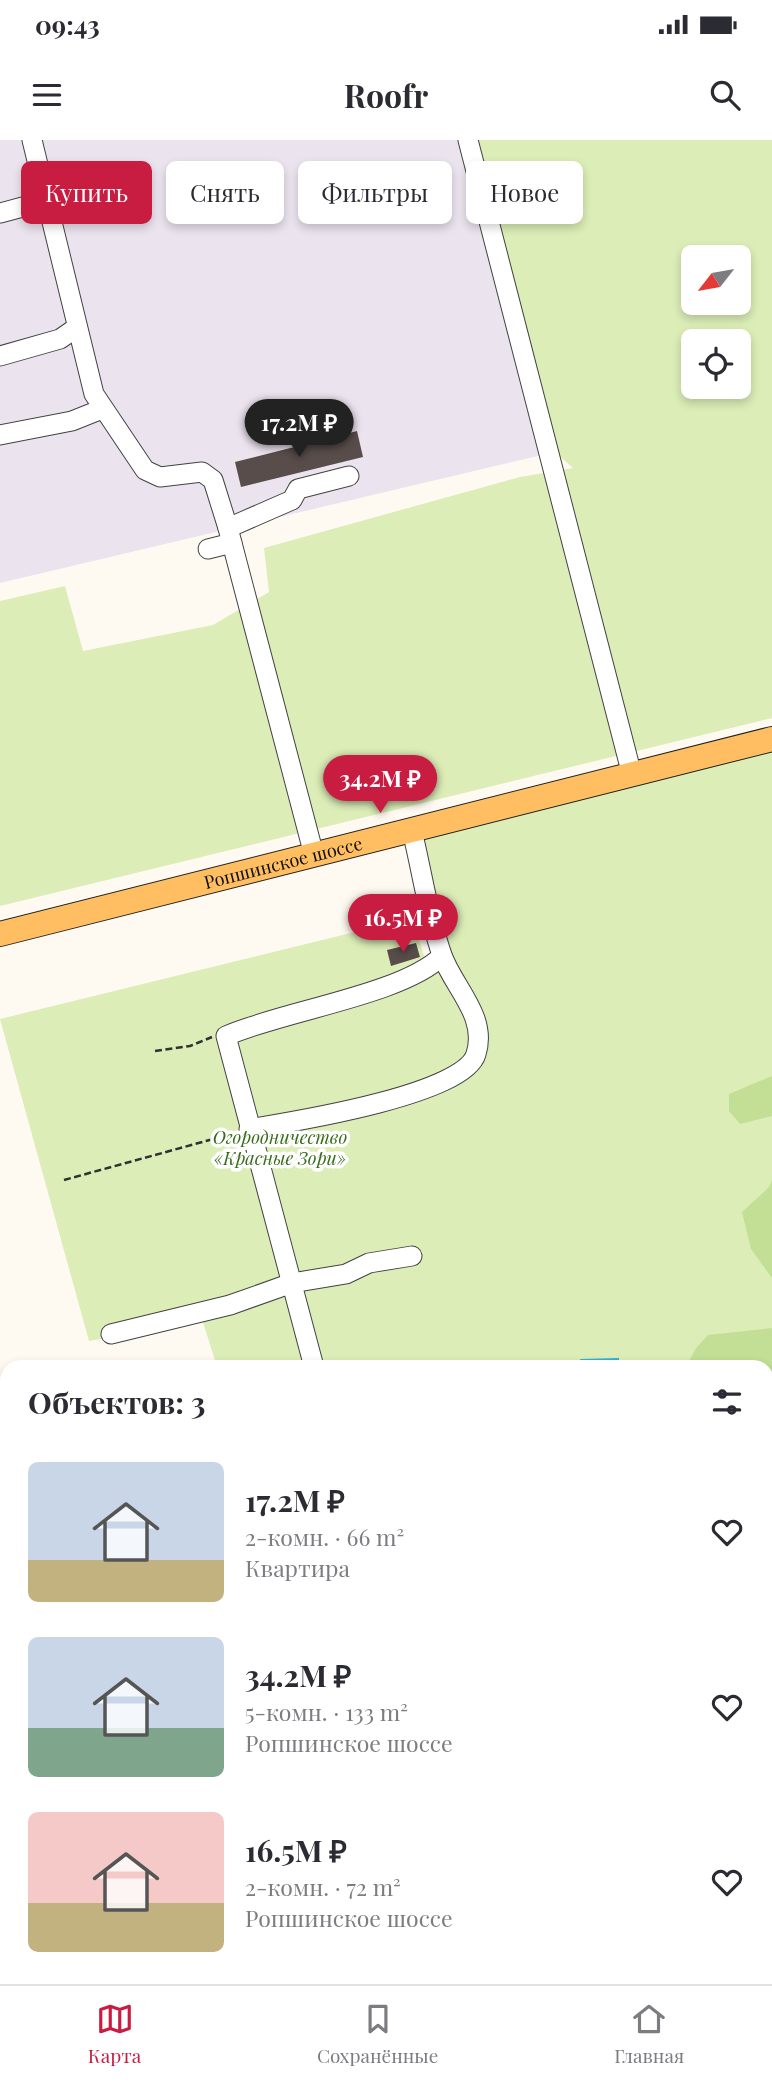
<!DOCTYPE html>
<html lang="ru">
<meta charset="utf-8">
<style>
:root{--surface:#fff;--page:#f7f7f7;--text:#2b2b33;--muted:#7c7c81;--line:#e1e1e2;--accent:#c91c41}
body{margin:0;font-family:"Playfair Display",serif;background:var(--page);color:var(--text);height:100vh;display:flex;flex-direction:column;font-size:26px;white-space:nowrap}
*{box-sizing:border-box;margin:0}
p{font-size:23px;color:var(--muted)}
.icon{flex:none;width:38px;height:38px;fill:none;stroke:currentColor;stroke-width:2;stroke-linecap:round;stroke-linejoin:round}
.map{position:relative;flex:1;overflow:hidden}
.side{position:absolute;left:0px;top:1220px;width:774px;height:625px;display:flex;flex-direction:column;background:var(--surface);border-radius:21px 21px 0 0;box-shadow:0 4px 10px #0003}
.side>*{flex:none}
.hud{position:absolute;left:21px;top:21px;width:732px;height:63px;display:flex;gap:14px}
.needle{width:46px;rotate:239deg}
.buttons{position:absolute;left:681px;top:105px;display:grid;gap:14px}
.buttons a{display:grid;place-items:center;width:70px;height:70px;border-radius:10px;background:var(--surface);box-shadow:0 4px 10px #0003;font-size:35px}
.price{position:absolute;translate:-50% -60px;padding:0 16px;border-radius:24px;background:var(--accent);color:#fff;font-size:23px;line-height:46px;filter:drop-shadow(0 2px 4px #0008)}
.price::after{content:'';position:absolute;left:50%;top:42px;width:21px;height:16px;margin-left:-10px;background:inherit;clip-path:polygon(0 0,100% 0,50% 100%)}
.price.selected{background:#222;color:#fff}
ul{padding:0;list-style:none}
li{display:flex;align-items:center;gap:21px;height:175px;padding:0 28px}
li span{display:grid;place-items:center;flex:none;width:196px;height:140px;border-radius:10px;color:#555}
li>.icon{margin-inline-start:auto}
span .icon{width:84px;height:84px;fill:#fffc;stroke-width:1}
li b{font-size:30px}
h2{display:flex;justify-content:space-between;align-items:center;height:84px;padding:0 28px;font-size:30px}
.tag{padding:0 24px;border-radius:10px;background:var(--surface);box-shadow:0 4px 10px #0003;font-size:24px;line-height:63px}
.tag.selected{background:var(--accent);color:#fff}
.status{display:flex;justify-content:space-between;align-items:center;height:49px;padding:0 35px;background:var(--surface);direction:ltr}
.status svg{height:19px;fill:currentColor}
header{display:flex;justify-content:space-between;align-items:center;height:91px;padding:0 28px;background:var(--surface);font-size:32px;font-weight:700}
.dock{display:flex;justify-content:space-around;align-items:center;height:98px;border-top:2px solid var(--line);background:var(--surface);font-size:19px;color:var(--muted)}
.dock a{display:grid;justify-items:center;gap:4px}
.dock .selected{color:var(--accent)}
.map>svg:first-child{display:block}
</style>
<div class="status"><b>09:43</b><svg viewBox="0 0 49 12"><path d="M0 12V9h3v3zM5 12V6h3v6zM10 12V3h3v9zM15 12V0h3v12zM26 1h20v11H26zM47 4h2v5h-2z"/></svg></div>
<header><svg class="icon" aria-label="menu" viewBox="0 0 24 24"><path d="M4 6h16M4 12h16M4 18h16"/></svg>Roofr<svg class="icon" aria-label="search" viewBox="0 0 24 24"><circle cx="10" cy="10" r="6"/><path d="M15 15l6 6"/></svg></header>
<div class="map">
<svg width="772" height="1844" viewBox="0 0 772 1844">
<rect width="100%" height="100%" fill="#fffaf1"/>
<polygon fill="#ebe3ee" points="0,0 478,0 555,312 0,443"/>
<g fill="#dcedb7" fill-rule="evenodd">
<path d="M478,0H772V578L0,766V461L65,446L83,511L213,485L269,452L264,408L520,337L573,328L555,312ZM693,117H738V163H693ZM693,201H738V247H693Z"/>
<polygon points="772,608 772,1844 171,1844 180,1838 766,1838 766,1227 217,1227 203,1182 89,1201 0,879 412,778 430,834 442,829 411,698"/>
</g>
<g fill="#c2df95">
<polygon points="772,936 772,976 740,984 729,971 729,954"/>
<polygon points="772,1040 772,1138 751,1109 742,1072 769,1047"/>
<polygon points="772,1188 772,1284 767,1296 766,1227 686,1227 696,1208 708,1195"/>
<polygon points="772,1682 772,1844 653,1844 654,1838 766,1838 766,1685"/>
</g>
<polygon fill="#b1ebfa" stroke="#33b0d6" stroke-width="2" points="618,1219 618,1227 574,1227 581,1220"/>
<g fill="none" stroke-linecap="round" stroke-linejoin="round">
<g stroke="#33b0d6" stroke-width="4.5">
<polyline points="0,1275 3,1288"/>
<polyline points="141,1838 142,1844"/>
</g>
</g>
<g fill="#584d4a">
<polygon points="357,291 363,317 241,347 235,322"/>
<polygon points="416,803 420,817 391,826 387,810"/>
</g>
<g fill="none" stroke-linecap="round" stroke-linejoin="round">
<g stroke="#424242" stroke-width="21">
<g id="minor">
<polyline points="32,0 94,254 145,330 160,337 202,332 213,340 228,388 314,715"/>
<polyline points="468,0 632,635"/>
<polyline points="0,73 45,61"/>
<polyline points="0,216 60,199 76,188"/>
<polyline points="0,295 72,281 102,269"/>
<polyline points="228,388 292,360 298,349 349,336"/>
<polyline points="208,409 232,403"/>
<path d="M249,989C291,982 464,955 476,914C488,876 453,847 442,815C428,776 422,731 412,691"/>
<polyline points="111,1194 230,1165 292,1143 346,1134 369,1123 412,1116"/>
<path d="M314,1227L226,896C282,871 402,855 442,816"/>
<polyline points="0,1294 7,1293"/>
<polyline points="0,1324 7,1351"/>
<polyline points="0,1792 7,1790"/>
<polyline points="0,1819 6,1844"/>
<polyline points="129,1838 130,1844"/>
</g>
</g>
<g stroke="#202020" stroke-width="26">
<g id="major">
<path id="s1" d="M0,794L772,599"/>
</g>
</g>
<g stroke="#313131" stroke-width="2.5" stroke-dasharray="7 3.5" stroke-linecap="butt">
<polyline points="155,911 190,906 212,897"/>
<polyline points="64,1040 235,993"/>
<polyline points="475,1838 476,1844"/>
</g>
<use href="#minor" stroke="#fff" stroke-width="19"/>
<use href="#major" stroke="#ffbe61" stroke-width="24"/>
</g>
<g text-anchor="middle" dominant-baseline="central" stroke-width="7" stroke-linejoin="round" paint-order="stroke">
<g font-size="18" fill="#0f0f0f" stroke="#fff">
<text stroke="none"><textPath href="#s1" startOffset="292">Ропшинское шоссе</textPath></text>
</g>
<g font-size="18" font-style="italic" fill="#386c1a" stroke="#fff">
<text x="280" y="997">Огородничество<tspan x="280" dy="21">«Красные Зори»</tspan></text>
</g>
</g>
</svg>
<div class="buttons">
<a><svg class="needle" viewBox="-14 -14 28 28"><path d="M0-13l5 13h-10z" fill="#e53935"/><path d="M0 13l5-13h-10z" fill="#7c7c81"/></svg></a>
<a><svg class="icon" aria-label="locate" viewBox="0 0 24 24"><circle cx="12" cy="12" r="6"/><path d="M12 2v4M12 18v4M2 12h4M18 12h4"/></svg></a>
</div>
<b class="price selected" style="left:299px;top:319px">17.2M ₽</b>
<b class="price" style="left:380px;top:675px">34.2M ₽</b>
<b class="price" style="left:403px;top:814px">16.5M ₽</b>
<div class="hud">
<a class="tag selected">Купить</a>
<a class="tag">Снять</a>
<a class="tag">Фильтры</a>
<a class="tag">Новое</a>
</div>
<section class="side">
<h2>Объектов: 3<svg class="icon" aria-label="filters" viewBox="0 0 24 24"><path d="M4 7h16M4 17h16"/><circle cx="9" cy="7" r="2"/><circle cx="15" cy="17" r="2"/></svg></h2>
<ul>
<li><span style="background:linear-gradient(#c9d6e8 70%,#c2b280 0)"><svg class="icon" aria-label="home" viewBox="0 0 24 24"><path d="M3 11l9-7 9 7M6 9v11h12V9"/></svg></span><div><b>17.2M ₽</b><p>2-комн. · 66 m²</p><p>Квартира</p></div><svg class="icon" aria-label="heart" viewBox="0 0 24 24"><path d="M12 20l-8-8c-3-5 5-10 8-4 3-6 11-1 8 4z"/></svg></li>
<li><span style="background:linear-gradient(#c9d6e8 65%,#7fa58c 0)"><svg class="icon" aria-label="home" viewBox="0 0 24 24"><path d="M3 11l9-7 9 7M6 9v11h12V9"/></svg></span><div><b>34.2M ₽</b><p>5-комн. · 133 m²</p><p>Ропшинское шоссе</p></div><svg class="icon" aria-label="heart" viewBox="0 0 24 24"><path d="M12 20l-8-8c-3-5 5-10 8-4 3-6 11-1 8 4z"/></svg></li>
<li><span style="background:linear-gradient(#f6c9c9 65%,#c2b280 0)"><svg class="icon" aria-label="home" viewBox="0 0 24 24"><path d="M3 11l9-7 9 7M6 9v11h12V9"/></svg></span><div><b>16.5M ₽</b><p>2-комн. · 72 m²</p><p>Ропшинское шоссе</p></div><svg class="icon" aria-label="heart" viewBox="0 0 24 24"><path d="M12 20l-8-8c-3-5 5-10 8-4 3-6 11-1 8 4z"/></svg></li>
</ul>
</section>
</div>
<nav class="dock">
<a class="selected"><svg class="icon" aria-label="map" viewBox="0 0 24 24"><path d="M3 6l6-2 6 2 6-2v14l-6 2-6-2-6 2zM9 4v14M15 6v14"/></svg>Карта</a>
<a><svg class="icon" aria-label="saved" viewBox="0 0 24 24"><path d="M7 4h10v16l-5-4-5 4z"/></svg>Сохранённые</a>
<a><svg class="icon" aria-label="home" viewBox="0 0 24 24"><path d="M3 11l9-7 9 7M6 9v11h12V9"/></svg>Главная</a>
</nav>
